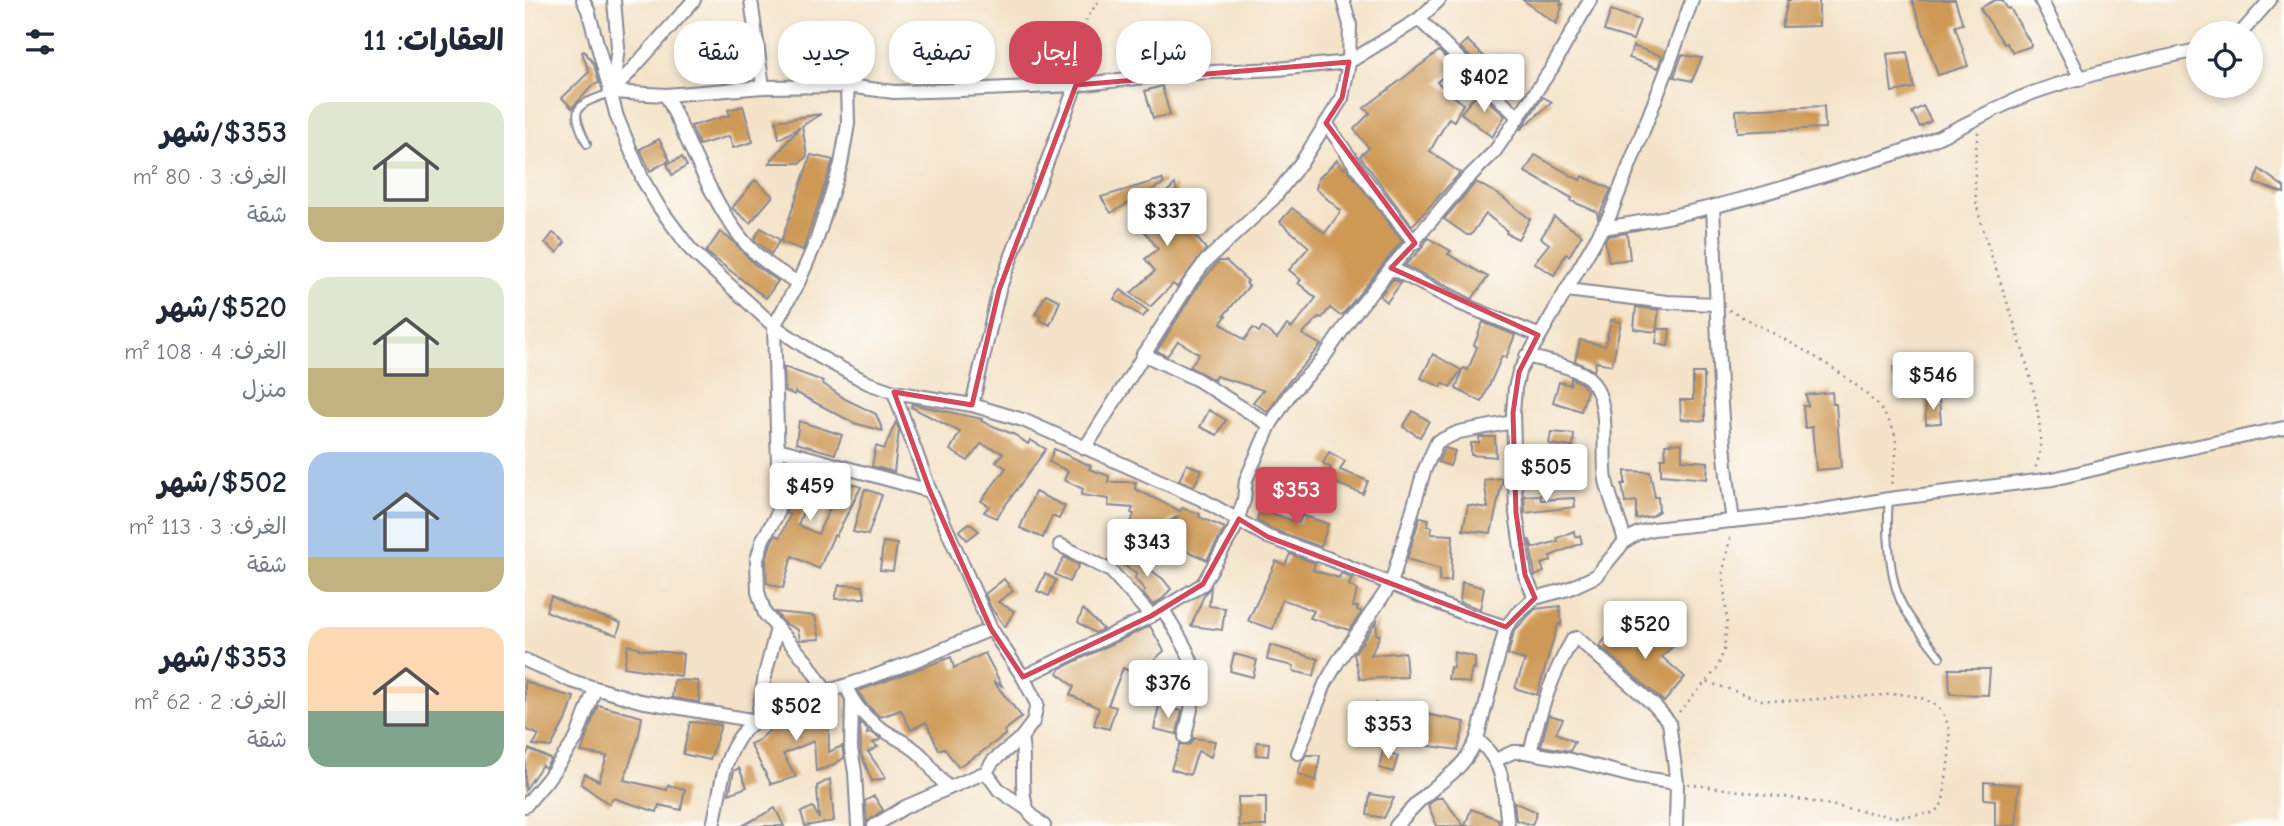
<!DOCTYPE html>
<html lang="ar">
<meta charset="utf-8">
<style>
:root{--surface:#fff;--page:#f6f6f7;--text:#1f2937;--muted:#747a83;--accent:#d1495b}
body{margin:0;font-family:"Comic Neue","Playpen Sans Arabic",sans-serif;background:var(--page);color:var(--text);direction:rtl;height:100vh;display:flex;flex-direction:column;font-size:26px;white-space:nowrap}
*{box-sizing:border-box;margin:0}
p{font-size:23px;color:var(--muted)}
.icon{flex:none;width:38px;height:38px;fill:none;stroke:currentColor;stroke-width:2;stroke-linecap:round;stroke-linejoin:round}
.map{position:relative;flex:1;overflow:hidden;direction:ltr}
.drawer{display:flex;flex-direction:column;background:var(--surface);width:525px}
.drawer>*{flex:none}
.top-card{position:absolute;left:21px;top:21px;width:665px;height:63px;direction:rtl;display:flex;gap:14px}
.tools{position:absolute;left:1661px;top:21px;display:grid;gap:14px}
.tools a{display:grid;place-items:center;width:77px;height:77px;border-radius:50%;background:var(--surface);box-shadow:0 4px 10px #0003;font-size:35px}
.price{position:absolute;translate:-50% -60px;padding:0 16px;border-radius:7px;background:#fff;color:#222;font-size:23px;line-height:46px;filter:drop-shadow(0 2px 4px #0008)}
.price::after{content:'';position:absolute;left:50%;top:42px;width:21px;height:16px;margin-left:-10px;background:inherit;clip-path:polygon(0 0,100% 0,50% 100%)}
.price.on{background:var(--accent);color:#fff}
ul{padding:0;list-style:none}
li{display:flex;align-items:center;gap:21px;height:175px;padding:0 21px}
li span{display:grid;place-items:center;flex:none;width:196px;height:140px;border-radius:21px;color:#555}
li>.icon{margin-inline-start:auto}
span .icon{width:84px;height:84px;fill:#fffc;stroke-width:1}
li b{font-size:30px}
h2{display:flex;justify-content:space-between;align-items:center;height:84px;padding:0 21px;font-size:30px}
.tag{padding:0 24px;border-radius:28px;background:var(--surface);box-shadow:0 4px 10px #0003;font-size:24px;line-height:63px}
.tag.on{background:var(--accent);color:#fff}
main{display:flex;flex:1;min-height:0}
.map>svg:first-child{display:block}
</style>
<main>
<div class="map">
<svg width="1759" height="826" viewBox="0 0 1759 826">
<rect width="100%" height="100%" fill="#fdfcf7"/>
<filter id="ink" filterUnits="userSpaceOnUse"><feTurbulence type="fractalNoise" baseFrequency=".0143" numOctaves="2"/><feDisplacementMap in="SourceGraphic" scale="14" xChannelSelector="R" yChannelSelector="G"/><feConvolveMatrix kernelMatrix="1 2 1 2 8 2 1 2 1" color-interpolation-filters="sRGB"/></filter>
<filter id="wash" filterUnits="userSpaceOnUse"><feTurbulence type="fractalNoise" baseFrequency=".00686" numOctaves="4" result="noise"/><feDisplacementMap in="SourceGraphic" scale="28" xChannelSelector="R" yChannelSelector="G"/><feGaussianBlur stdDeviation="1.57" result="paint"/><feColorMatrix in="noise" values="0 0 0 0 0 0 0 0 0 0 0 0 0 0 0 0 0 1.4 0 .05"/><feComposite in="paint" operator="in"/></filter>
<g filter="url(#wash)">
<rect width="100%" height="100%" fill="#f4e3c9"/>
<g id="blocks">
<g fill="#ce9954" fill-rule="evenodd">
<polygon points="998,0 1036,0 1035,5 1038,4 1031,24"/>
<polygon points="1263,0 1294,0 1294,26 1257,27"/>
<polygon points="1387,0 1430,0 1438,24 1430,26 1443,66 1413,75"/>
<polygon points="1470,0 1477,0 1483,9 1485,8 1507,46 1488,52 1481,43 1479,44 1455,8"/>
<polygon points="1086,10 1115,20 1108,40 1079,31"/>
<polygon points="942,40 973,70 966,78 935,47"/>
<polygon points="1108,46 1137,56 1133,68 1104,58"/>
<polygon points="59,51 69,64 74,83 68,85 47,108 37,98 64,72 57,52"/>
<polygon points="914,51 930,67 912,82 938,104 929,121 924,118 905,151 935,173 887,226 835,156 844,148 829,129 845,113 839,108"/>
<polygon points="1382,52 1389,88 1367,92 1362,54"/>
<polygon points="1157,55 1177,58 1167,81 1149,77"/>
<polygon points="637,86 645,115 628,118 620,91"/>
<polygon points="953,92 980,116 967,137 936,113"/>
<polygon points="1018,97 1027,102 995,130"/>
<polygon points="218,106 228,142 208,148 204,136 174,145 166,126 205,115 203,110"/>
<polygon points="1299,106 1300,128 1212,132 1211,110"/>
<polygon points="1398,106 1406,121 1395,127 1387,112"/>
<polygon points="296,114 277,126 282,156 275,163 244,163 275,127 254,139 251,121"/>
<polygon points="134,139 145,160 125,171 115,149"/>
<polygon points="286,155 308,160 278,250 256,242"/>
<polygon points="1010,155 1055,180 1057,176 1086,189 1073,218 1072,212 1046,201 1047,198 1000,172"/>
<polygon points="157,157 162,166 147,175 142,164"/>
<polygon points="812,160 819,169 821,167 877,241 818,314 814,315 805,308 797,318 794,317 777,334 796,345 758,388 743,412 728,402 738,390 691,376 689,380 665,367 674,354 653,341 642,356 632,351 672,287 694,261 701,261 723,281 721,283 724,286 699,315 701,316 696,323 719,340 728,328 734,332 737,327 752,338 762,325 767,328 791,298 773,283 776,280 764,270 784,247 755,222 767,208 800,233 816,211 791,189 793,179"/>
<polygon points="1734,169 1759,187 1759,193 1729,183"/>
<polygon points="637,179 639,183 586,213 576,197"/>
<polygon points="230,180 248,196 225,223 207,208"/>
<polygon points="951,182 976,196 1005,219 993,239 981,233 982,231 961,214 946,235 942,235 919,219"/>
<polygon points="650,184 655,210 652,213 681,249 652,287 648,284 625,307 606,293 630,271 620,259 633,249 612,221"/>
<polygon points="1029,217 1057,235 1044,256 1041,254 1029,275 1009,263 1024,244 1016,238"/>
<polygon points="236,228 255,240 246,254 229,239"/>
<polygon points="195,232 208,241 230,265 253,281 241,298 181,252"/>
<polygon points="28,233 40,242 32,253 20,243"/>
<polygon points="1102,233 1105,259 1084,262 1080,241 1083,236"/>
<polygon points="903,238 926,251 923,254 963,277 947,299 880,265 896,249"/>
<polygon points="868,279 876,283 862,302 855,296"/>
<polygon points="596,290 623,311 618,317 589,299"/>
<polygon points="521,294 535,301 525,325 514,319 516,315 510,314"/>
<polygon points="1111,307 1134,310 1131,332 1109,329"/>
<polygon points="1086,320 1096,322 1087,365 1071,362 1069,371 1050,361 1055,340 1080,346"/>
<polygon points="958,322 990,335 981,358 977,356 957,402 931,389 937,370 939,368 943,370 952,347 949,345"/>
<polygon points="1133,329 1145,329 1143,346 1131,344"/>
<polygon points="908,354 936,370 925,387 918,383 916,387 896,378"/>
<polygon points="1400,365 1402,389 1370,392 1368,367"/>
<polygon points="259,367 298,381 297,383 320,399 351,414 358,431 329,423 270,392 270,395 260,391"/>
<polygon points="1168,373 1179,373 1180,421 1156,419 1155,400 1168,400"/>
<polygon points="1046,378 1056,383 1062,391 1056,411 1028,402 1034,382 1045,385"/>
<polygon points="1307,392 1308,404 1311,404 1316,468 1291,470 1287,427 1280,428 1278,406 1283,406 1281,395"/>
<polygon points="1414,399 1416,423 1401,424 1400,400"/>
<polygon points="387,404 457,419 456,421 490,435 503,444 505,440 521,449 471,518 459,512 464,506 456,501 481,468 471,462 478,453 456,444 443,461 425,450 435,432 386,407"/>
<polygon points="684,410 701,420 692,435 675,427"/>
<polygon points="888,411 904,421 895,437 878,427"/>
<polygon points="274,421 317,435 310,454 271,443"/>
<polygon points="371,422 374,430 369,472 347,466 351,446 359,449"/>
<polygon points="1026,432 1049,434 1048,447 1024,444"/>
<polygon points="954,437 970,437 971,457 946,455 946,443 954,443"/>
<polygon points="1157,443 1157,460 1183,462 1182,479 1136,475 1136,458 1141,458 1140,444"/>
<polygon points="920,448 930,451 925,466 913,462"/>
<polygon points="529,449 566,466 564,469 584,476 583,482 611,482 610,489 655,511 657,508 675,514 674,517 700,528 682,560 656,548 651,557 634,549 652,517 615,538 603,532 609,514 606,513 608,508 583,506 584,499 556,495 558,489 539,480 543,471 524,462"/>
<polygon points="804,452 820,461 815,470 843,481 838,494 800,479 806,468 798,463"/>
<polygon points="662,464 677,470 669,486 654,480"/>
<path d="M279,466L336,487L311,536L309,535L294,569L267,556L258,588L242,583L241,560L246,543L250,535L255,537L265,515L261,513L262,508ZM285,493L308,501L293,534L273,525Z"/>
<polygon points="1100,471 1125,472 1130,497 1133,497 1134,511 1127,516 1111,519 1111,501 1100,503 1097,484 1100,484"/>
<polygon points="978,478 966,533 938,530 943,505 963,508 959,480"/>
<polygon points="340,489 357,495 343,535 328,532"/>
<polygon points="510,492 540,506 534,519 527,516 518,538 495,528"/>
<polygon points="1015,495 1016,500 1049,498 1050,507 1000,513 999,496"/>
<polygon points="735,509 774,523 777,515 803,524 796,547 747,529 732,520"/>
<polygon points="895,517 904,519 902,526 907,527 906,534 928,535 926,581 914,581 915,569 882,559"/>
<polygon points="444,523 454,531 442,540 434,531"/>
<polygon points="1049,531 1050,537 1055,535 1057,543 1025,556 1026,561 1016,564 1019,572 1010,576 1004,539 1008,548 1033,541 1032,538"/>
<polygon points="358,542 372,544 368,571 355,570"/>
<polygon points="600,551 638,579 646,589 638,598 628,605 618,594 620,590 610,579 611,574 594,561"/>
<polygon points="765,554 790,563 788,570 814,578 816,573 827,578 824,585 832,590 828,607 833,607 832,610 837,612 824,630 785,618 789,611 757,599 748,629 723,621 751,561 760,565"/>
<polygon points="539,557 554,565 544,582 530,574"/>
<polygon points="520,574 531,580 524,596 512,591"/>
<polygon points="479,579 488,591 473,602 489,611 480,627 466,608 460,594"/>
<polygon points="937,582 959,588 955,609 935,602"/>
<polygon points="314,585 338,586 340,598 310,599"/>
<polygon points="686,587 684,606 700,608 697,630 666,626 680,593"/>
<polygon points="26,596 46,606 96,623 92,635 40,619 21,611"/>
<polygon points="1035,606 1036,625 1033,624 1012,695 990,688 1000,660 983,655 989,631 1010,609"/>
<polygon points="558,609 578,629 570,633 553,622"/>
<polygon points="250,612 290,616 295,639 275,640 273,630 259,623"/>
<polygon points="852,621 851,634 855,635 846,655 880,652 882,677 835,679 829,654"/>
<polygon points="1093,625 1112,643 1125,630 1134,638 1136,635 1148,646 1137,657 1160,677 1139,702 1074,646"/>
<polygon points="625,626 639,651 623,665 635,666 626,682 598,668 583,705 591,707 584,729 569,725 574,708 545,695 549,687 533,673 536,668"/>
<polygon points="103,645 114,647 114,649 158,654 156,676 99,667"/>
<polygon points="745,645 793,659 789,676 768,671 769,666 742,660"/>
<polygon points="929,652 950,657 950,669 947,668 944,683 923,679 925,667 928,668"/>
<polygon points="460,653 477,686 468,681 497,717 479,731 481,734 454,754 433,767 419,748 414,750 401,722 386,730 376,710 355,717 341,704 333,691 426,657 429,668"/>
<polygon points="709,654 732,660 728,677 705,671"/>
<polygon points="1424,669 1465,669 1463,695 1425,694"/>
<polygon points="149,680 173,681 174,702 147,698"/>
<polygon points="0,681 19,689 49,697 44,713 26,747 8,745 14,735 0,729"/>
<polygon points="303,703 304,752 317,746 319,758 304,767 291,771 289,741 258,754 271,777 246,784 225,744 234,740 259,717"/>
<polygon points="851,703 853,704 848,743 834,737"/>
<polygon points="73,705 117,717 113,739 99,780 142,790 143,785 160,789 156,810 134,805 132,812 88,798 84,804 56,784 60,774 74,781 82,756 56,752"/>
<polygon points="634,706 657,711 652,734 629,729"/>
<polygon points="891,712 940,722 933,750 883,743"/>
<polygon points="1024,715 1038,719 1031,733 1050,742 1045,751 1016,746"/>
<polygon points="165,722 196,725 185,760 158,754"/>
<polygon points="335,723 343,730 342,734 346,732 356,739 348,743 353,747 343,752 361,778 347,781 336,754"/>
<polygon points="669,738 690,741 686,757 673,751 665,775 646,769 655,744 664,745"/>
<polygon points="732,742 744,743 743,756 731,755"/>
<polygon points="4,749 26,759 20,768 17,765 0,790 0,759"/>
<polygon points="858,750 873,756 868,772 854,768"/>
<polygon points="781,755 795,755 791,781 773,774 777,761"/>
<polygon points="214,768 222,787 204,794 209,771"/>
<polygon points="305,779 309,821 280,826 276,812 288,807 294,819 292,786"/>
<polygon points="1459,782 1494,785 1491,826 1470,826 1470,800 1459,799"/>
<polygon points="845,794 869,798 859,818 842,815"/>
<polygon points="349,796 358,810 342,822 340,801"/>
<polygon points="713,797 741,797 741,826 714,826"/>
<polygon points="911,798 918,798 939,826 912,826 903,805"/>
<polygon points="989,802 1012,812 1007,825 991,820"/>
<polygon points="250,808 259,826 217,826"/>
<polygon points="946,809 973,819 974,826 940,826"/>
</g>
</g>
</g>
<g filter="url(#ink)">
<use href="#blocks" fill-opacity="0" stroke="#888994" stroke-width="2"/>
<g fill="none" stroke-linecap="round" stroke-linejoin="round">
<g stroke="#888994" stroke-width="10">
<g id="lane">
<path d="M62,144C44,106 50,106 85,93"/>
<path d="M1364,499C1361,528 1364,582 1379,608C1389,625 1403,641 1415,657"/>
</g>
</g>
<g stroke="#888994" stroke-width="16">
<g id="street">
<polyline points="58,0 63,10 92,117 118,180 134,207 166,250 249,326 295,357 343,383 369,392 447,405 498,420 676,499 743,537 802,558 940,614 981,627 990,616 1010,598 1043,589 1071,576 1100,541 1113,533 1128,529 1274,514 1364,499 1528,479 1607,460 1759,428"/>
<polyline points="226,0 238,87"/>
<polyline points="1516,0 1556,79"/>
<polyline points="894,19 992,116"/>
<polyline points="1716,33 1745,0"/>
<polyline points="88,88 93,47 89,0"/>
<polyline points="87,92 141,95 238,87 322,86 369,92 436,90 551,85 646,74 752,69 824,62 894,19 914,0"/>
<polyline points="87,92 169,0"/>
<path d="M141,95C164,141 185,199 217,239C232,258 253,271 273,283"/>
<polyline points="801,123 839,178 890,243"/>
<path d="M1188,207C1193,311 1192,417 1208,521"/>
<path d="M1077,228C1153,218 1227,198 1300,175C1332,165 1365,157 1397,144C1436,129 1474,104 1513,91C1565,73 1619,61 1673,50"/>
<polyline points="866,268 934,303 1013,335"/>
<polyline points="1041,290 1142,302 1191,304"/>
<polyline points="618,354 671,379 745,425"/>
<path d="M1001,356C1017,360 1056,368 1066,380C1087,406 1076,449 1081,480C1085,500 1095,521 1100,541"/>
<path d="M369,392L405,491L466,629L498,677L512,704L508,722L496,738C501,758 494,796 503,810C506,816 514,821 519,826"/>
<polyline points="447,405 474,290 551,85"/>
<polyline points="560,448 665,282 680,262 748,199 778,160 817,98 824,62 825,25 818,0"/>
<polyline points="253,449 405,491"/>
<polyline points="535,545 586,571 626,616"/>
<polyline points="1010,598 1000,575 991,513 988,413 990,388 994,372 1085,215 1140,75 1167,0"/>
<path d="M638,609C650,631 669,655 670,681C670,699 663,719 660,737"/>
<polyline points="0,660 46,681 115,701 232,721 240,675 252,628"/>
<polyline points="498,677 626,616 678,584 709,530 719,500 721,480 745,425 765,394 797,360 825,319 866,268 939,182 970,151 1027,68 1065,0"/>
<path d="M321,686C327,702 340,718 355,728C368,737 384,743 396,755C406,765 412,779 424,788"/>
<polyline points="301,691 282,662 240,614 233,592 232,559 238,539 252,515 254,499 249,326 273,283 291,242 316,164 323,124 322,86"/>
<polyline points="327,701 326,749 330,772 333,826"/>
<path d="M952,739C982,766 978,789 983,826"/>
<polyline points="773,753 800,684 812,663 866,584 899,471 912,442 934,432 988,422"/>
<path d="M1005,753C1014,713 1027,674 1048,639L1052,638L1130,706L1144,722L1152,783L1151,826"/>
<polyline points="971,760 988,752 1001,752 1046,760 1111,777 1152,783"/>
<polyline points="461,772 474,790 502,809"/>
<polyline points="0,806 22,780 51,739 70,689"/>
<path d="M188,826C196,792 196,759 219,731C238,709 318,687 347,677C387,662 427,646 466,629"/>
<polyline points="349,826 380,807 461,772 468,761 496,738"/>
<path d="M871,826C881,815 891,803 903,793C926,773 938,769 952,739L981,627"/>
</g>
</g>
<g stroke="#888994" stroke-width="2.5" stroke-dasharray="2 5" stroke-linecap="butt">
<path d="M535,71C552,49 556,19 576,0"/>
<path d="M1453,132C1450,156 1448,181 1452,206C1463,263 1535,419 1510,468"/>
<path d="M1204,310C1250,335 1351,381 1369,432C1374,448 1369,469 1366,485"/>
<polyline points="1154,712 1192,669 1199,650 1202,621 1198,572 1206,533"/>
<path d="M1163,784L1267,798L1370,817L1408,813L1416,806L1419,796C1424,747 1441,700 1375,694L1263,701L1237,700L1182,682"/>
</g>
<use href="#lane" stroke="#fff" stroke-width="6"/>
<use href="#street" stroke="#fff" stroke-width="12"/>
</g>
</g>
<path fill="none" stroke="#d1495b" stroke-width="5" stroke-linejoin="round" d="M824,62L817,98L801,123L890,243L866,268L1013,335L994,372L988,413L991,513L1000,575L1010,598L981,627L743,537L714,519L678,584L626,616L498,677L466,629L405,491L369,392L447,405L474,290L551,85Z"/>
</svg>
<div class="tools">
<a><svg class="icon" aria-label="locate" viewBox="0 0 24 24"><circle cx="12" cy="12" r="6"/><path d="M12 2v4M12 18v4M2 12h4M18 12h4"/></svg></a>
</div>
<b class="price" style="left:959px;top:114px">$402</b>
<b class="price" style="left:642px;top:248px">$337</b>
<b class="price" style="left:1408px;top:412px">$546</b>
<b class="price" style="left:1021px;top:504px">$505</b>
<b class="price" style="left:285px;top:523px">$459</b>
<b class="price on" style="left:771px;top:527px">$353</b>
<b class="price" style="left:622px;top:579px">$343</b>
<b class="price" style="left:1120px;top:661px">$520</b>
<b class="price" style="left:643px;top:720px">$376</b>
<b class="price" style="left:271px;top:743px">$502</b>
<b class="price" style="left:863px;top:761px">$353</b>
<div class="top-card">
<a class="tag">شراء</a>
<a class="tag on">إيجار</a>
<a class="tag">تصفية</a>
<a class="tag">جديد</a>
<a class="tag">شقة</a>
</div>
</div>
<section class="drawer">
<h2>العقارات: 11<svg class="icon" aria-label="filters" viewBox="0 0 24 24"><path d="M4 7h16M4 17h16"/><circle cx="9" cy="7" r="2"/><circle cx="15" cy="17" r="2"/></svg></h2>
<ul>
<li><span style="background:linear-gradient(#dfe7d0 75%,#c2b280 0)"><svg class="icon" aria-label="home" viewBox="0 0 24 24"><path d="M3 11l9-7 9 7M6 9v11h12V9"/></svg></span><div><b>$353/شهر</b><p>الغرف: 3 · 80 m²</p><p>شقة</p></div></li>
<li><span style="background:linear-gradient(#dfe7d0 65%,#c2b280 0)"><svg class="icon" aria-label="home" viewBox="0 0 24 24"><path d="M3 11l9-7 9 7M6 9v11h12V9"/></svg></span><div><b>$520/شهر</b><p>الغرف: 4 · 108 m²</p><p>منزل</p></div></li>
<li><span style="background:linear-gradient(#a9c7e8 75%,#c2b280 0)"><svg class="icon" aria-label="home" viewBox="0 0 24 24"><path d="M3 11l9-7 9 7M6 9v11h12V9"/></svg></span><div><b>$502/شهر</b><p>الغرف: 3 · 113 m²</p><p>شقة</p></div></li>
<li><span style="background:linear-gradient(#ffd9b3 60%,#7fa58c 0)"><svg class="icon" aria-label="home" viewBox="0 0 24 24"><path d="M3 11l9-7 9 7M6 9v11h12V9"/></svg></span><div><b>$353/شهر</b><p>الغرف: 2 · 62 m²</p><p>شقة</p></div></li>
</ul>
</section>
</main>
